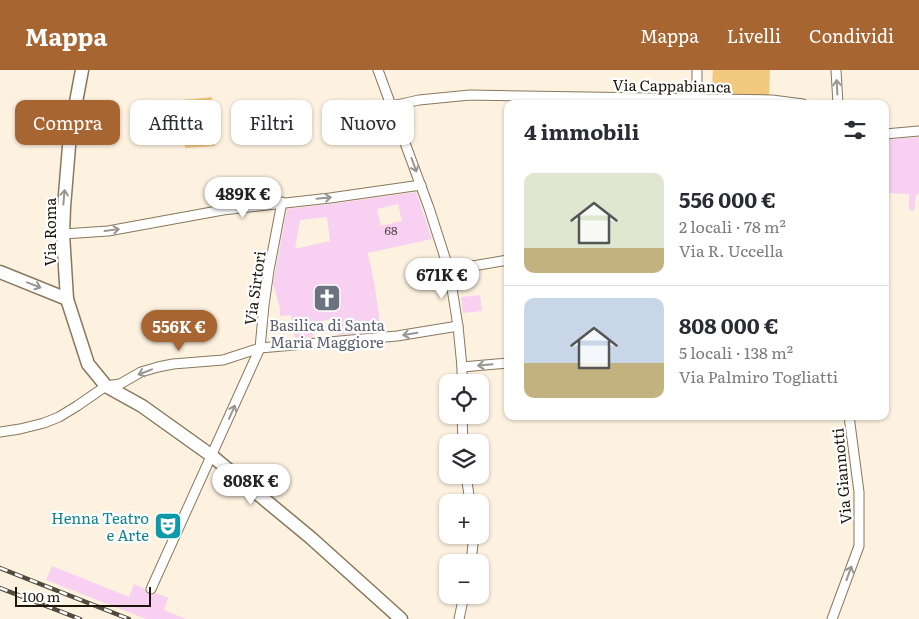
<!DOCTYPE html>
<html lang="it">
<meta charset="utf-8">
<style>
:root{--surface:#fff;--page:#f7f7f7;--text:#2b2b33;--muted:#7c7c81;--line:#e1e1e2;--accent:#a76532}
body{margin:0;font-family:Literata,serif;background:var(--page);color:var(--text);height:100vh;display:flex;flex-direction:column;font-size:19px;white-space:nowrap}
*{box-sizing:border-box;margin:0}
p{font-size:16px;color:var(--muted)}
.icon{flex:none;width:28px;height:28px;fill:none;stroke:currentColor;stroke-width:2;stroke-linecap:round;stroke-linejoin:round}
.map{position:relative;flex:1;overflow:hidden}
.side{position:absolute;left:504px;top:30px;width:385px;height:320px;display:flex;flex-direction:column;background:var(--surface);border-radius:10px;box-shadow:0 1px 4px #0004}
.side>*{flex:none}
.top-card{position:absolute;left:15px;top:30px;width:414px;height:45px;display:flex;gap:10px}
.fabs{position:absolute;left:439px;top:304px;display:grid;gap:10px}
.fabs a{display:grid;place-items:center;width:50px;height:50px;border-radius:10px;background:var(--surface);box-shadow:0 1px 4px #0004;font-size:25px}
.scale{position:absolute;left:15px;bottom:12px;width:136px;box-sizing:border-box;padding-left:5px;border:2px solid #1d160b;border-top:0;font-size:14px;line-height:18px;white-space:nowrap;color:#1d160b;-webkit-text-stroke:4px #fff;paint-order:stroke}
.price{position:absolute;translate:-50% -42px;padding:0 11px;border-radius:18px;background:#fff;color:#222;font-size:16px;line-height:32px;filter:drop-shadow(0 1px 2px #0008)}
.price::after{content:'';position:absolute;left:50%;top:30px;width:15px;height:11px;margin-left:-8px;background:inherit;clip-path:polygon(0 0,100% 0,50% 100%)}
.price.on{background:var(--accent);color:#fff}
ul{padding:0;list-style:none}
li{display:flex;align-items:center;gap:15px;height:125px;padding:0 20px}
li+li{border-top:1px solid var(--line)}
li span{display:grid;place-items:center;flex:none;width:140px;height:100px;border-radius:10px;color:#555}
li>.icon{margin-inline-start:auto}
span .icon{width:60px;height:60px;fill:#fffc;stroke-width:1}
li b{font-size:21px}
h2{display:flex;justify-content:space-between;align-items:center;height:60px;padding:0 20px;font-size:21px}
.chip{padding:0 18px;border-radius:10px;background:var(--surface);box-shadow:0 1px 4px #0004;font-size:18px;line-height:45px}
.chip.on{background:var(--accent);color:#fff}
header{display:flex;align-items:center;gap:30px;box-sizing:border-box;height:70px;padding:0 25px;background:var(--accent);color:#fff}
header strong{font-size:24px}
nav{display:flex;gap:28px;margin-inline-start:auto;font-size:18px}
.map>svg:first-child{display:block}
</style>
<header>
<strong>Mappa</strong>
<nav><a>Mappa</a><a>Livelli</a><a>Condividi</a></nav>
</header>
<div class="map">
<svg width="919" height="549" viewBox="0 0 919 549">
<rect width="100%" height="100%" fill="#fdf2e0"/>
<g fill="#f3c97f">
<polygon points="713,0 770,0 769,30 711,29"/>
<polygon points="212,27 215,76 185,78 182,30"/>
</g>
<g fill="#f7d0f2" fill-rule="evenodd">
<polygon points="919,67 919,123 918,123 918,125 916,125 914,141 909,140 909,124 885,123 885,70"/>
<path d="M416,122L432,169L368,183L375,218L381,261L339,265L337,251L331,252V249L311,253L313,265L312,267L295,269L291,245L280,246V238L273,213L287,139L331,134ZM398,134L402,151L381,156L377,139ZM327,147L330,171L295,179L300,150Z"/>
<polygon points="480,225 482,241 463,243 461,227"/>
<polygon points="52,496 129,527 134,514 145,519 146,522 149,525 152,525 156,523 168,528 164,540 186,549 146,549 46,510"/>
</g>
<g fill="none" stroke-linecap="round" stroke-linejoin="round">
<g stroke="#88785c" stroke-width="11">
<g id="street">
<polyline points="378,0 429,138 449,200 458,256 462,297 462,312"/>
<polyline points="697,0 697,29"/>
<polyline points="836,0 838,34"/>
<polyline points="392,36 419,30 470,25 772,30 803,34"/>
<polyline points="885,64 919,61"/>
<polyline points="63,164 108,161 223,140 330,128 421,115"/>
<polyline points="449,200 508,190"/>
<polyline points="462,297 508,293"/>
<polyline points="462,345 463,372"/>
<polyline points="0,362 20,359 44,353 59,347 77,336 106,316 120,314 141,302 158,297 173,294 223,290 260,278 397,266 458,256"/>
<polyline points="466,405 470,432"/>
<polyline points="471,492 474,465"/>
<polyline points="151,519 260,278 264,235 269,200 282,132"/>
<polyline points="459,549 464,525"/>
<polyline points="832,549 859,476 859,422 849,346"/>
</g>
</g>
<g stroke="#88785c" stroke-width="15">
<g id="secondary">
<polyline points="82,0 70,64 64,137 63,164 67,229 88,294 106,316 142,336 212,386 311,468 401,549"/>
<polyline points="0,202 67,229"/>
</g>
</g>
<use href="#street" stroke="#fff" stroke-width="9"/>
<use href="#secondary" stroke="#fff" stroke-width="12"/>
<g stroke="#524a3d" stroke-width="4.5">
<g id="rail">
<polyline points="0,498 129,549"/>
<polyline points="0,518 80,549"/>
</g>
</g>
<use href="#rail" stroke="#fff" stroke-width="2.5" stroke-dasharray="8" stroke-linecap="butt"/>
</g>
<defs><path id="oneway-shaft" d="M-6 0H5M1.5-3L5.5 0L1.5 3" fill="none" stroke-width="1.6" stroke-linecap="round" stroke-linejoin="round" transform="scale(1.25)"/></defs>
<g stroke="#999691">
<use href="#oneway-shaft" transform="translate(837 17) rotate(-93)"/>
<use href="#oneway-shaft" transform="translate(414 95) rotate(70)"/>
<use href="#oneway-shaft" transform="translate(64 127) rotate(-85)"/>
<use href="#oneway-shaft" transform="translate(324 128) rotate(-6)"/>
<use href="#oneway-shaft" transform="translate(112 160) rotate(-8)"/>
<use href="#oneway-shaft" transform="translate(34 215) rotate(21)"/>
<use href="#oneway-shaft" transform="translate(410 264) rotate(171)"/>
<use href="#oneway-shaft" transform="translate(485 295) rotate(175)"/>
<use href="#oneway-shaft" transform="translate(145 302) rotate(159)"/>
<use href="#oneway-shaft" transform="translate(232 342) rotate(-66)"/>
<use href="#oneway-shaft" transform="translate(849 503) rotate(-70)"/>
</g>
<defs>
<g id="church-square" transform="scale(1.4375)"><rect x="-9" y="-9" width="18" height="18" rx="4" fill="#6b7280" stroke="#fff"/><path d="M-1.2-6h2.4v3.5h3.3v2.4h-3.3V6h-2.4V-.1h-3.3v-2.4h3.3Z" fill="#fff"/></g>
<g id="theatre-square" transform="scale(1.4375)"><rect x="-9" y="-9" width="18" height="18" rx="4" fill="#0f9aa8" stroke="#fff"/><path d="M-5-5.5Q0-4 5-5.5V0Q5 5 0 6Q-5 5-5 0ZM-3.3-2.5H-1v1.5H-3.3ZM1-2.5H3.3v1.5H1ZM-2.8 1Q0 5.5 2.8 1Z" fill="#fff"/></g>
</defs>
<g fill-rule="evenodd">
<use href="#church-square" x="327" y="228"/>
<use href="#theatre-square" x="168" y="456"/>
</g>
<g text-anchor="middle" dominant-baseline="central" stroke-width="4.5" stroke-linejoin="round" paint-order="stroke">
<g font-size="12" fill="#544445">
<text x="391" y="160">68</text>
</g>
<g font-size="15" fill="#1d160b" stroke="#fff">
<text transform="translate(672 15) rotate(1)">Via Cappabianca</text>
<text transform="translate(49 162) rotate(-90)">Via Roma</text>
<text transform="translate(254 218) rotate(-82)">Via Sirtori</text>
<text transform="translate(841 406) rotate(-95)">Via Giannotti</text>
</g>
<g font-size="15" fill="#5b616d" stroke="#fff">
<text x="327" y="254">Basilica di Santa<tspan x="327" dy="17">Maria Maggiore</tspan></text>
</g>
<g font-size="15" fill="#0d838f" stroke="#fff" text-anchor="end">
<text x="149" y="447">Henna Teatro<tspan x="149" dy="17">e Arte</tspan></text>
</g>
</g>
</svg>
<div class="fabs">
<a><svg class="icon" aria-label="locate" viewBox="0 0 24 24"><circle cx="12" cy="12" r="6"/><path d="M12 2v4M12 18v4M2 12h4M18 12h4"/></svg></a>
<a><svg class="icon" aria-label="layers" viewBox="0 0 24 24"><path d="M12 4l9 5-9 5-9-5zM3 14l9 5 9-5"/></svg></a>
<a>+</a>
<a>−</a>
</div>
<div class="scale">100 m</div>
<b class="price" style="left:243px;top:149px">489K €</b>
<b class="price" style="left:442px;top:230px">671K €</b>
<b class="price on" style="left:179px;top:282px">556K €</b>
<b class="price" style="left:251px;top:436px">808K €</b>
<div class="top-card">
<a class="chip on">Compra</a>
<a class="chip">Affitta</a>
<a class="chip">Filtri</a>
<a class="chip">Nuovo</a>
</div>
<section class="side">
<h2>4 immobili<svg class="icon" aria-label="filters" viewBox="0 0 24 24"><path d="M4 7h16M4 17h16"/><circle cx="9" cy="7" r="2"/><circle cx="15" cy="17" r="2"/></svg></h2>
<ul>
<li><span style="background:linear-gradient(#dfe7d0 75%,#c2b280 0)"><svg class="icon" aria-label="home" viewBox="0 0 24 24"><path d="M3 11l9-7 9 7M6 9v11h12V9"/></svg></span><div><b>556 000 €</b><p>2 locali · 78 m²</p><p>Via R. Uccella</p></div></li>
<li><span style="background:linear-gradient(#c9d6e8 65%,#c2b280 0)"><svg class="icon" aria-label="home" viewBox="0 0 24 24"><path d="M3 11l9-7 9 7M6 9v11h12V9"/></svg></span><div><b>808 000 €</b><p>5 locali · 138 m²</p><p>Via Palmiro Togliatti</p></div></li>
</ul>
</section>
</div>
